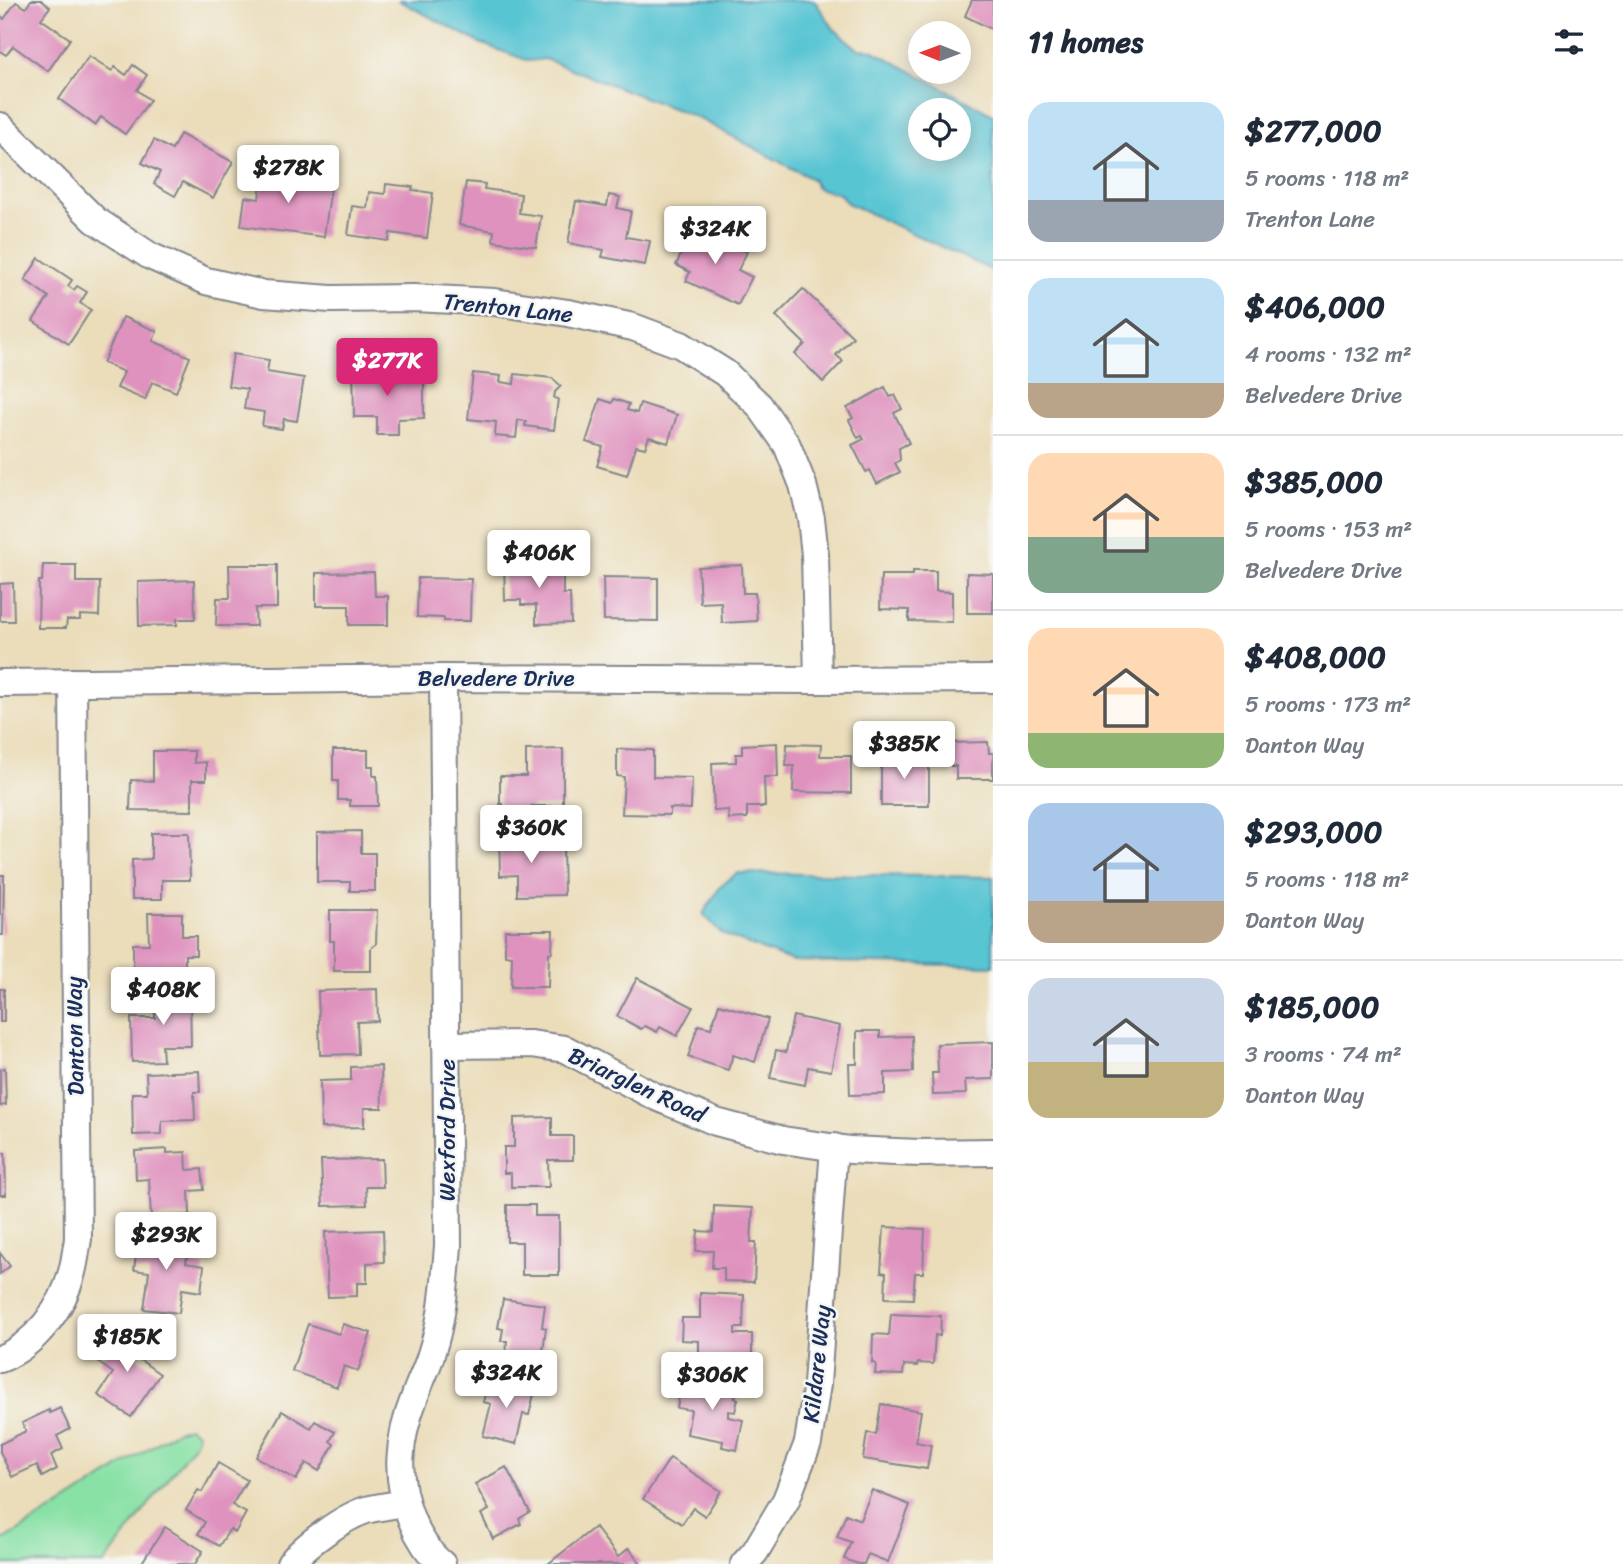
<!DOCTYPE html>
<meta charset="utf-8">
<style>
:root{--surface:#fff;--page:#f6f6f7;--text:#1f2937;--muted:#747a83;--line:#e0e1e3;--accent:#db2777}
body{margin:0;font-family:Sriracha,sans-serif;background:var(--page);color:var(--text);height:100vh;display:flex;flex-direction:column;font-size:26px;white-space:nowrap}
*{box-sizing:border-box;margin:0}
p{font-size:23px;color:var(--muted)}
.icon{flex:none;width:38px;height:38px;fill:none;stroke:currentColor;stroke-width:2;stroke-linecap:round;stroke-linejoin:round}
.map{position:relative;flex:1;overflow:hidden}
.panel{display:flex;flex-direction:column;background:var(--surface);width:630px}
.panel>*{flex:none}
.needle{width:46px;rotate:271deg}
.buttons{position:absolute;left:908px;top:21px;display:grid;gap:14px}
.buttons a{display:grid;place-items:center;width:63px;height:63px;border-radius:50%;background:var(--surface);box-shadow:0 4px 18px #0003;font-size:35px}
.price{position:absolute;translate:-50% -60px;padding:0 16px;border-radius:7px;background:#fff;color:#222;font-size:23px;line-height:46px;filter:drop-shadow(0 2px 4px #0008)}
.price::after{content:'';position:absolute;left:50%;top:42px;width:21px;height:16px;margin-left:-10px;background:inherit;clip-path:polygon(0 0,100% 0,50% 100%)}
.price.on{background:var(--accent);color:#fff}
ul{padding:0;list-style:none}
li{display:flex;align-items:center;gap:21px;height:175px;padding:0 35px}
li+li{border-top:2px solid var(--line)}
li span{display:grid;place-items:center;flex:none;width:196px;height:140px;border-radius:21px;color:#555}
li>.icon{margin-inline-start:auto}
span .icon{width:84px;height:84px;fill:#fffc;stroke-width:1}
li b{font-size:30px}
h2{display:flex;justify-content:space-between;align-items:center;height:84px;padding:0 35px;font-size:30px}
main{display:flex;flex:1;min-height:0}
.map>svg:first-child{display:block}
</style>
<main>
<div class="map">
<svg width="993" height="1564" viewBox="0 0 993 1564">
<rect width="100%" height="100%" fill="#f6f6f2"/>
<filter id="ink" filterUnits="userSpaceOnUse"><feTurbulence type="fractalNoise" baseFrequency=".0143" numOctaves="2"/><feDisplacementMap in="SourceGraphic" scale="14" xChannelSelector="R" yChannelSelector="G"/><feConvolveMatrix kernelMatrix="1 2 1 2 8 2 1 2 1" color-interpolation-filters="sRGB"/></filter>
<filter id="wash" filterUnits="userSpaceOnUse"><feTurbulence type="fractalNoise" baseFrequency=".00686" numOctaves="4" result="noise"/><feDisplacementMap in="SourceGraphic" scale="28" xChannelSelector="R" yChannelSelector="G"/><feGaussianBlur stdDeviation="1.57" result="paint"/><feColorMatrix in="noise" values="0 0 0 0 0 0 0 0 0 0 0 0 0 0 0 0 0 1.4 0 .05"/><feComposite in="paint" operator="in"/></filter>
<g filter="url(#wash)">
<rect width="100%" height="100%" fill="#ebddba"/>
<polygon fill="#89e1a6" stroke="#528882" stroke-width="2" points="189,1427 198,1433 195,1443 104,1564 0,1564 0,1540 5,1539 66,1502 176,1431"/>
<g fill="#59c5d3" stroke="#3a7a98" stroke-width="2" fill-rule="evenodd">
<path d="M398,0H814L834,29L858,49L872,50L993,115V271L847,203L840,194L817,188L812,179L698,118L545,59L529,61L482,44ZM920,110H959V149H920Z"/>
<polygon points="737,873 993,877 993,966 792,961 722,934 703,914 721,886"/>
</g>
<g id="blocks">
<g fill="#df92be">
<polygon points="31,0 41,0 50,7 41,19 70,39 48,71 13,46 6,55 0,51 0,15 4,19 16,2 26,8"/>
<polygon points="972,0 993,0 993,30 965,16"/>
<polygon points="89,56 112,71 115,67 126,75 133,65 147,75 137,90 150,100 125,134 101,117 95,125 59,99"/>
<polygon points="180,134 233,162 213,198 183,182 175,196 154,184 160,172 142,163 154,140 172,150"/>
<polygon points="266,163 292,167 290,182 331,187 324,237 241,226 245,197 259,199 261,184 263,184"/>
<polygon points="466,182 485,184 484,189 521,194 519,213 541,216 536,247 493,241 494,231 459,225"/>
<polygon points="386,184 413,187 412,190 433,193 427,238 390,233 389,241 348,235 352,206 367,208 369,192 385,194"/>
<polygon points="609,195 620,197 617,208 631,211 626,237 650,241 645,265 602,257 604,250 568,243 576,201 607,206"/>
<polygon points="694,227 747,252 738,270 752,277 738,305 686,281 690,272 676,265"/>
<polygon points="39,258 72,280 68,286 74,290 77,286 87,292 80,303 91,310 69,344 33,321 49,297 25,280"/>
<polygon points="803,289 853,337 836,355 843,361 823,382 795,354 805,344 776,316"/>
<polygon points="123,317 157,331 153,341 190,357 176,392 152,382 145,400 117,388 124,372 103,363"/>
<polygon points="233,354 269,360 267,372 304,378 297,421 284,419 282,429 262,426 264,412 244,409 247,389 228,386"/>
<polygon points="353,365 380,365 380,378 424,378 424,418 398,419 398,435 377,435 377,417 354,417"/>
<polygon points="473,373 501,376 500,382 514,384 515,374 552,378 561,386 555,392 554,398 558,399 554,430 525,426 526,421 518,420 516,438 495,436 496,422 468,419"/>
<polygon points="885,387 890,397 895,395 902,409 894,413 909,443 899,448 900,460 895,463 900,472 877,484 870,470 866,472 852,445 864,439 862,436 858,438 849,420 853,418 847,408"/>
<polygon points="600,399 612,403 614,399 629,404 627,410 637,413 640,403 677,415 668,443 649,437 645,448 636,446 627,475 597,466 603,447 586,442"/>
<polygon points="563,562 563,594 570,594 571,623 536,624 536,605 521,605 521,600 505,600 504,563"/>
<polygon points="43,565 76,565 76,582 100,582 99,616 80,615 80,620 67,620 66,628 38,628 39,581 42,581"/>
<polygon points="229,565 277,565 277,608 255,608 256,626 216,626 217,598 230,598"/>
<polygon points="742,565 743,593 755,593 757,621 722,623 721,602 700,603 698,567"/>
<polygon points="913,571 936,571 936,591 952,592 952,622 909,621 909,610 880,609 881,575 913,575"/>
<polygon points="374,572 375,596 388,596 388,625 349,625 349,606 316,606 316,573"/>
<polygon points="967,573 993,574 993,613 967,613"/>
<polygon points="603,577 658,578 658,621 604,620"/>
<polygon points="418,578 471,579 470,621 444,621 444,618 417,617"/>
<polygon points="194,580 195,619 177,619 177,625 139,626 138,582"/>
<polygon points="13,583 14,621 0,621 0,584"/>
<polygon points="988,742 989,753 993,753 993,779 956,779 956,766 951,766 950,743"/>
<polygon points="777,743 778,777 764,777 765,807 747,807 747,818 729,819 728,810 714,811 712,763 736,762 736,754 742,754 742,745"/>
<polygon points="787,744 821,745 820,756 851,756 851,793 793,792 794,766 786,766"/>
<polygon points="563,749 563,806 531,806 531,818 503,818 503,804 500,804 500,776 526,776 526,750"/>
<polygon points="617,749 653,750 653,777 692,778 691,809 670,808 670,815 622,814 624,777 617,776"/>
<polygon points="333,750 368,750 368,766 373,766 373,776 377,776 378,806 350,806 350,800 338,800 338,781 333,781"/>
<polygon points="153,751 194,751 194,763 206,762 206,780 192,780 192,811 130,810 131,780 153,781"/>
<polygon points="881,752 908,753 908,760 929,760 929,806 881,806"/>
<polygon points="531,830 531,848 563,847 564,895 517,896 517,875 500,876 499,831"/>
<polygon points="361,831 361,853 375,853 375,891 350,891 350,882 317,882 317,832"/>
<polygon points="151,833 189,833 190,880 162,880 162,899 132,899 132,860 151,859"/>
<polygon points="0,875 4,875 3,935 0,935"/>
<polygon points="330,910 377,910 376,944 371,948 371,971 334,971 334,941 330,941"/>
<polygon points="148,913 182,913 182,936 196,936 196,955 185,955 185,971 133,971 133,944 149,944"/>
<polygon points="505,930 553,930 552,952 549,953 548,987 511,987 512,956 505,955"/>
<polygon points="637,978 693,1007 677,1036 660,1027 657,1032 645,1026 641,1029 617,1016"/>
<rect x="0" y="989" width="4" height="33"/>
<polygon points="377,989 378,1021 357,1022 358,1054 320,1055 318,991"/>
<polygon points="190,990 191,1046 162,1046 163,1061 132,1062 131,1018 155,1018 155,991"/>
<polygon points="719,1004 768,1019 755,1062 733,1055 728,1070 688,1057 698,1025 711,1028"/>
<polygon points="793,1016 840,1026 831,1071 808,1067 805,1085 770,1078 776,1050 786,1052"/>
<polygon points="857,1031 880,1031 880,1037 912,1036 913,1072 885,1073 885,1094 850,1095 849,1064 857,1064"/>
<polygon points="993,1042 993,1079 965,1080 966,1094 933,1095 932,1073 938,1073 937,1044"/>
<polygon points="381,1066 382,1108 364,1108 364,1127 321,1128 320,1081 351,1080 351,1067"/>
<polygon points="5,1068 6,1105 0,1106 0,1069"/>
<polygon points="199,1071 200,1092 194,1092 195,1120 162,1121 162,1134 133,1135 132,1093 147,1093 146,1073"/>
<polygon points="552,1117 552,1136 573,1136 573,1160 548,1160 549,1187 511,1187 511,1173 504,1173 504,1147 514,1147 514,1118"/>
<polygon points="167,1149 167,1153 186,1152 187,1170 202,1169 204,1190 189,1191 190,1215 151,1218 149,1179 136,1180 135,1151"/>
<polygon points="0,1153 5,1153 6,1195 0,1195"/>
<polygon points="382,1159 383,1187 366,1187 367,1205 323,1206 321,1160"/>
<polygon points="507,1205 535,1205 535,1216 559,1216 559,1275 522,1275 522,1242 507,1242"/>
<polygon points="714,1206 753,1208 751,1242 756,1242 754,1282 724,1281 724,1268 712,1268 713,1251 696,1251 698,1231 713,1232"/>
<polygon points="884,1227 925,1229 923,1273 915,1273 913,1299 885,1298 886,1273 881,1272"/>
<polygon points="383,1230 384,1262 367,1263 367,1283 357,1283 357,1296 328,1297 325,1232"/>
<polygon points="139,1233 175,1237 174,1244 189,1246 186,1263 204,1266 201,1292 182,1289 179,1313 144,1309 149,1272 134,1270"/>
<polygon points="0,1253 10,1266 0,1274"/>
<polygon points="700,1293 744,1295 743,1328 735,1328 735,1334 752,1334 752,1359 745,1358 745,1365 714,1364 714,1356 699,1355 699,1341 681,1340 682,1318 700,1318"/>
<polygon points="503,1299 545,1305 542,1327 546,1328 542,1359 506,1354 507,1341 501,1341 503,1329 498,1328"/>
<polygon points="891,1314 941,1316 940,1336 935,1335 933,1364 918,1363 917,1366 904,1365 903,1375 875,1374 876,1364 872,1363 873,1334 889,1335"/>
<polygon points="308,1324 339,1334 343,1324 371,1333 358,1371 344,1366 337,1387 292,1371"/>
<polygon points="122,1328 145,1344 136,1357 160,1374 131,1417 98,1395 113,1373 99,1363"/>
<polygon points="699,1378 737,1386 735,1398 738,1399 735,1412 728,1411 728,1417 743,1420 737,1450 722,1447 723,1441 687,1434 691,1410 677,1408 681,1385 697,1388"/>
<polygon points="489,1379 535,1390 529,1415 523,1414 516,1444 483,1436 491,1404 483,1402"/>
<polygon points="881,1404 921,1411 916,1442 931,1445 927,1469 863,1459 867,1433 876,1434"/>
<polygon points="60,1408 70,1429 57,1436 63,1449 51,1455 57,1469 42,1477 37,1465 12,1477 0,1452 0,1444 26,1431 22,1423 49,1410 50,1413"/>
<polygon points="282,1411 311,1428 315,1421 335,1432 330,1441 334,1444 319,1471 306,1463 296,1480 256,1457"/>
<polygon points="670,1458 721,1491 705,1516 693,1508 682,1524 643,1499"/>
<polygon points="218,1463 247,1480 232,1505 246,1513 235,1533 230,1529 219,1546 198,1534 205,1522 186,1510 198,1490 202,1492"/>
<polygon points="506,1467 530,1512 519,1519 521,1524 493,1539 481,1514 489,1510 475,1484"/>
<polygon points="872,1490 910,1505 888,1562 868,1554 864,1564 858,1564 844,1559 851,1542 837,1537 846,1514 860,1520"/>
<polygon points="165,1527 203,1551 195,1564 141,1564"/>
<polygon points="595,1527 618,1557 629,1548 641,1564 548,1564"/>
</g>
</g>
</g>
<g filter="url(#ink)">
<use href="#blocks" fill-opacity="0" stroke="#83868c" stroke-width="2"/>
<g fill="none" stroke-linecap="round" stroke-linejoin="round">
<g stroke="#83868c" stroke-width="30">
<g id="minor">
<polyline points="0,126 95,220 150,256 206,281 264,294 331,299 414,298 494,302 568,313 633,327 681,345 725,373 759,405 787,445 803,485 811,518 815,555 818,680"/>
<polyline points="0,683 443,678 818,680 993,679"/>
<polyline points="446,1045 531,1044 565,1049 654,1096 716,1122 783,1140 850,1150 919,1153 993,1152"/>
<path d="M0,1359C35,1345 63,1308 72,1272C75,1261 76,1250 78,1239L73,682"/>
<path d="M290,1564C304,1545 344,1517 366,1510C379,1507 392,1505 405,1503"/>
<path d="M442,1564C429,1554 418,1536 412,1521C394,1478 398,1439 415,1396C420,1381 428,1367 432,1351C443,1318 445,1281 448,1246L443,678"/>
<polyline points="744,1564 755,1552 786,1500 808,1443 817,1384 834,1147"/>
</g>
</g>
<use href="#minor" stroke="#fff" stroke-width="26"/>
</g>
</g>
<g text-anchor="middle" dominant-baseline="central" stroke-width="5" stroke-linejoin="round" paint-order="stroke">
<g font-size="23" fill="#1b2f5e" stroke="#f6f6f2">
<text transform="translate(508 308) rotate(6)">Trenton Lane</text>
<text x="496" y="678">Belvedere Drive</text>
<text transform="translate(75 1036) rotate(-91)">Danton Way</text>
<text transform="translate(637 1085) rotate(25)">Briarglen Road</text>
<text transform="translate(447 1130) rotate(-90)">Wexford Drive</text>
<text transform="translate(817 1364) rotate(-84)">Kildare Way</text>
</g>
</g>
</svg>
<div class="buttons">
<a><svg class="needle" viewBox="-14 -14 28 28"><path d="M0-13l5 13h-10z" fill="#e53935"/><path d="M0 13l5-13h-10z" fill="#747a83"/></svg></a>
<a><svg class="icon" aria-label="locate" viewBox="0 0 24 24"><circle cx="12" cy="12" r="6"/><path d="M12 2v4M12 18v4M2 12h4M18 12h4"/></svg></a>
</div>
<b class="price" style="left:288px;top:205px">$278K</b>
<b class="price" style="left:715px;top:266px">$324K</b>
<b class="price on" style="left:387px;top:398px">$277K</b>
<b class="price" style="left:539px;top:590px">$406K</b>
<b class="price" style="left:904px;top:781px">$385K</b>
<b class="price" style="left:531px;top:865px">$360K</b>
<b class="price" style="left:163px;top:1027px">$408K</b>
<b class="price" style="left:166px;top:1272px">$293K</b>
<b class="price" style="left:127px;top:1374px">$185K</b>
<b class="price" style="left:506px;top:1410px">$324K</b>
<b class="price" style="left:712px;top:1412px">$306K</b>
</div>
<section class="panel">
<h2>11 homes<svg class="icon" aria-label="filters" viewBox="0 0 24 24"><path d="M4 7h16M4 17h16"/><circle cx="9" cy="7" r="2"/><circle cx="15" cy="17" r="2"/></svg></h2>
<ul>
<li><span style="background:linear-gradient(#bfe0f5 70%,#9aa5b1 0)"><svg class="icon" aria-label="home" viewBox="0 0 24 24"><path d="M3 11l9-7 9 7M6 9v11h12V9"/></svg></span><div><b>$277,000</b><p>5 rooms · 118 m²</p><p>Trenton Lane</p></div></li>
<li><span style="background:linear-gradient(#bfe0f5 75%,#b9a48a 0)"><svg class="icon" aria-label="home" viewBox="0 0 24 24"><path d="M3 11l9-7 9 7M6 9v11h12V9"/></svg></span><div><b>$406,000</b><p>4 rooms · 132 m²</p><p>Belvedere Drive</p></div></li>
<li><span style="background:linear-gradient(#ffd9b3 60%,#7fa58c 0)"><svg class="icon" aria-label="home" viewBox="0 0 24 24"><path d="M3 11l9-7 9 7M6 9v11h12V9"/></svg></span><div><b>$385,000</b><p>5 rooms · 153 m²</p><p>Belvedere Drive</p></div></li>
<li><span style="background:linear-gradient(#ffd9b3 75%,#8fb573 0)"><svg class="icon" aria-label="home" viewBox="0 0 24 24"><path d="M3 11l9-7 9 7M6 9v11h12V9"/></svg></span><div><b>$408,000</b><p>5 rooms · 173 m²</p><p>Danton Way</p></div></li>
<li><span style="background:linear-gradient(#a9c7e8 70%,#b9a48a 0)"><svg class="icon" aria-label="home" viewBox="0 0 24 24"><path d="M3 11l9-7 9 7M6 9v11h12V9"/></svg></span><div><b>$293,000</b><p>5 rooms · 118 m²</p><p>Danton Way</p></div></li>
<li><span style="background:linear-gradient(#c9d6e8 60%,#c2b280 0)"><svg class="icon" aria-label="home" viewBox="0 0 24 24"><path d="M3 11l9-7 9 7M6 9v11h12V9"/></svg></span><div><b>$185,000</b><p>3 rooms · 74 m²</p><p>Danton Way</p></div></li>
</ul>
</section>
</main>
